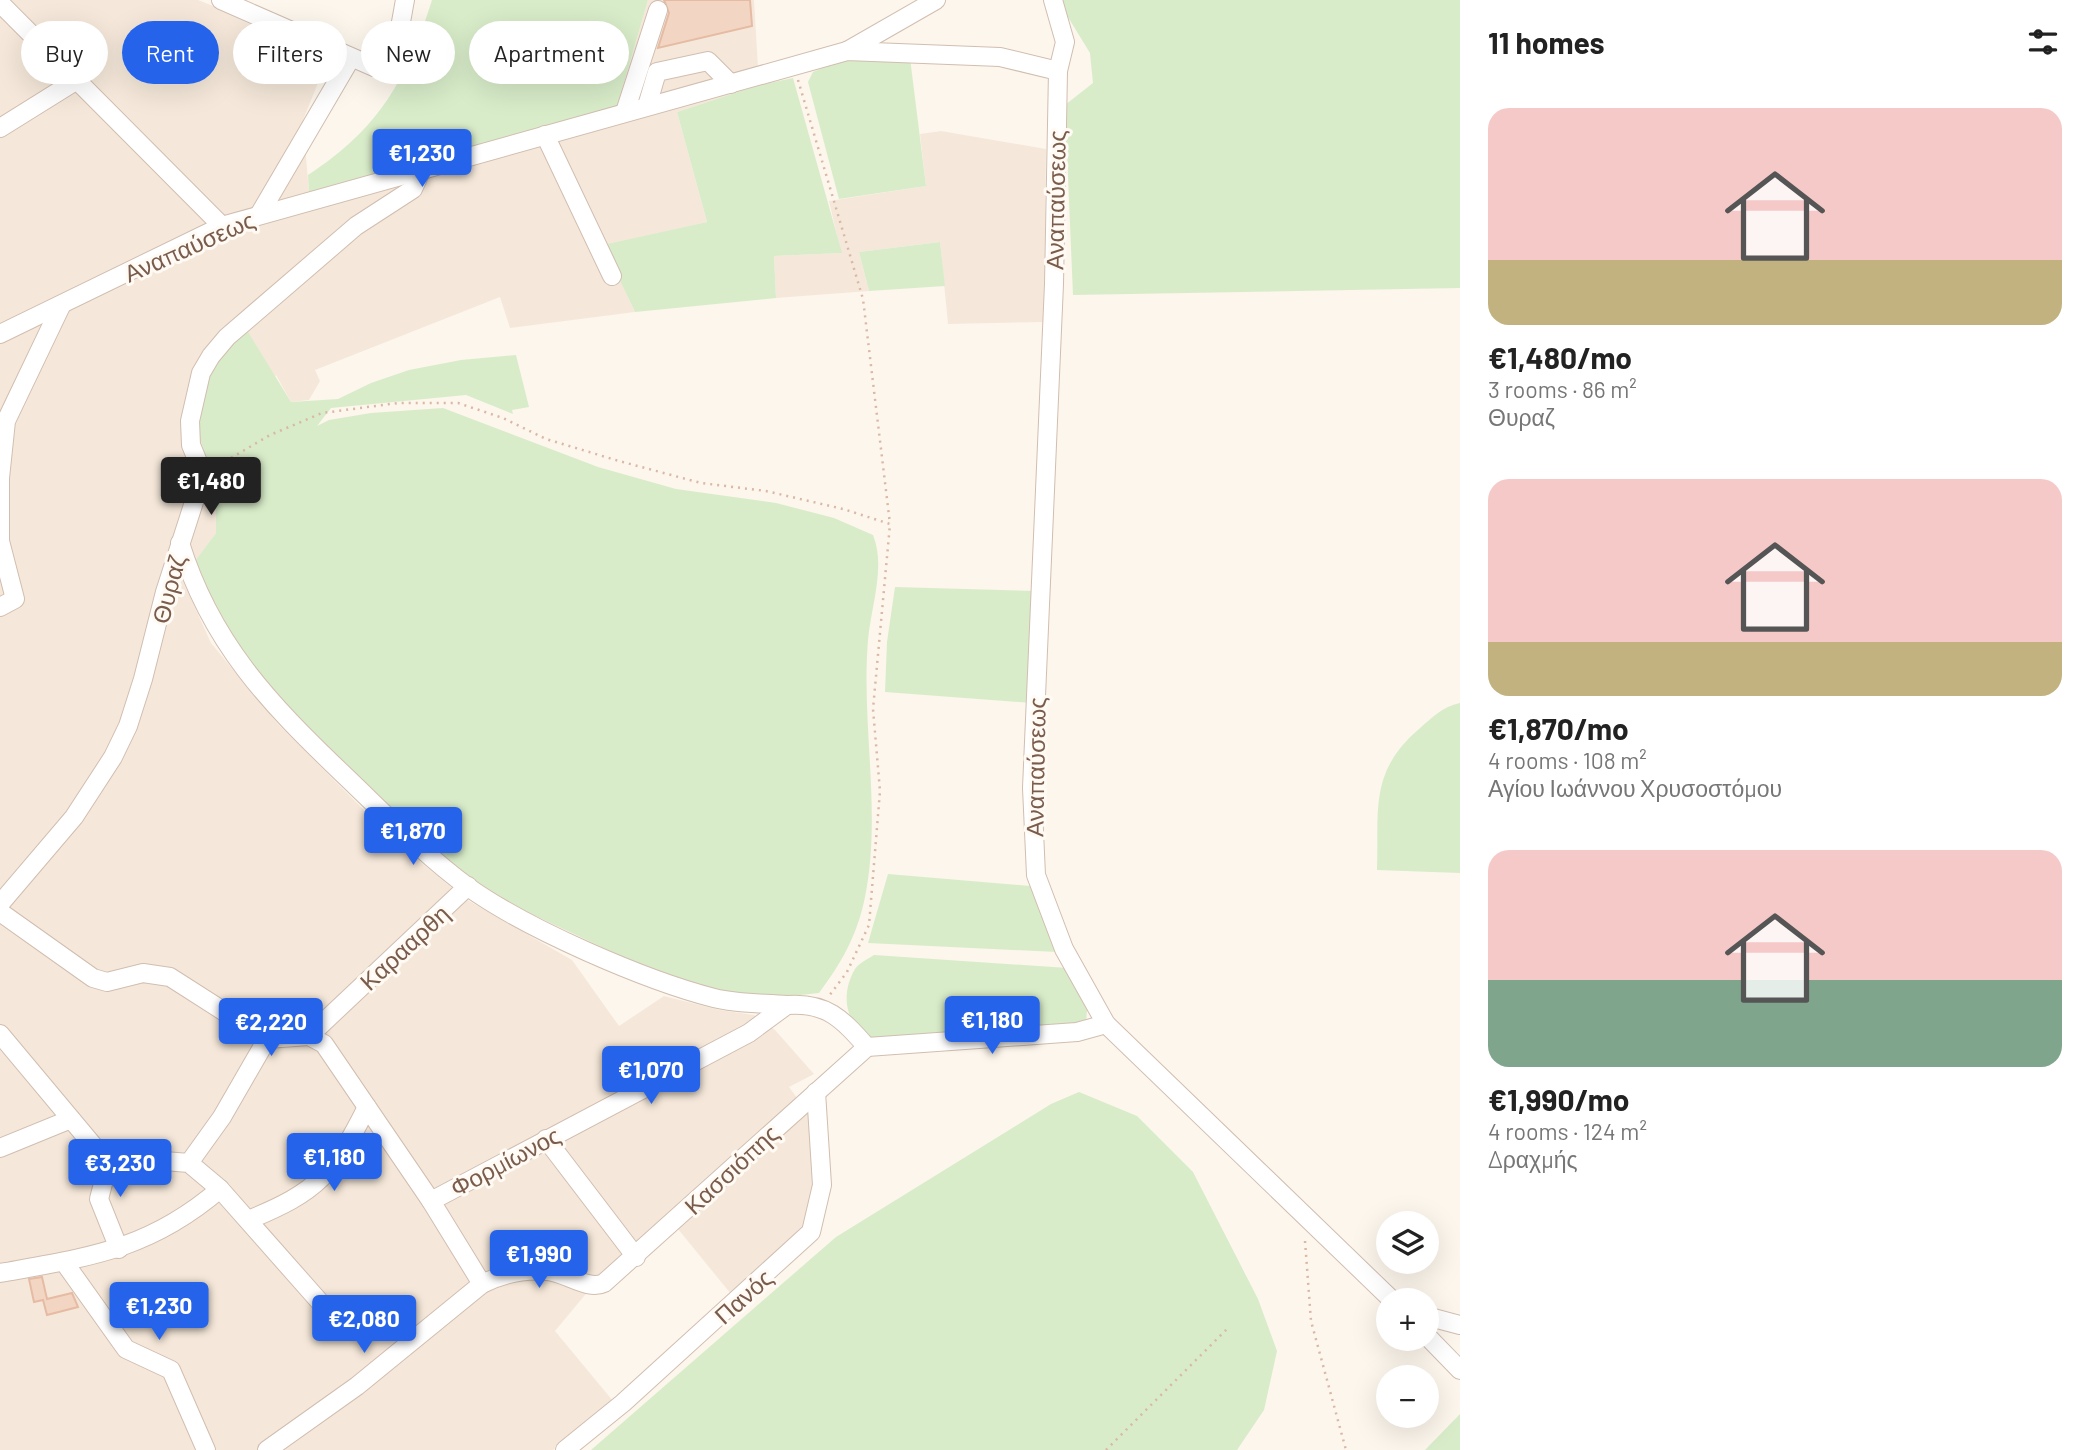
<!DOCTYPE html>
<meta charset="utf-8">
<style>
:root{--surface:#fff;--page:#f6f6f6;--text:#222;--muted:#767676;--accent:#2563eb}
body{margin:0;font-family:Barlow,sans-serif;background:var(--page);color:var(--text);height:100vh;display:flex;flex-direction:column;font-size:26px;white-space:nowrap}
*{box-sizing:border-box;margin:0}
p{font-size:23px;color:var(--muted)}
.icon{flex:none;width:38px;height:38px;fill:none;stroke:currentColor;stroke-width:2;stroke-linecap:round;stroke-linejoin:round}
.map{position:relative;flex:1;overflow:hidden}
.panel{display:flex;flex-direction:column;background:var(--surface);width:630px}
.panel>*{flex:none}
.hud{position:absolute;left:21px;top:21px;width:665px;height:63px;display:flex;gap:14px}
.tools{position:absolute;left:1376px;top:1211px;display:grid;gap:14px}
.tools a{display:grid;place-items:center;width:63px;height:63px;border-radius:50%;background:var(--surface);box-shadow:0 7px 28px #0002;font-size:35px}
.price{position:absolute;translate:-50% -60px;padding:0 16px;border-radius:7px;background:var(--accent);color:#fff;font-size:23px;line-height:46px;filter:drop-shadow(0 2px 4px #0008)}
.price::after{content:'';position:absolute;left:50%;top:42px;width:21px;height:16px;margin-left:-10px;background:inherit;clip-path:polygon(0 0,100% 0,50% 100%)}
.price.current{background:#222;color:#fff}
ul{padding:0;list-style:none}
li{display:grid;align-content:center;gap:14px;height:371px;padding:0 28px}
li span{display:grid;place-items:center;height:217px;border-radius:21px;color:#555}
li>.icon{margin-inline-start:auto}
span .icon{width:126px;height:126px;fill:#fffc;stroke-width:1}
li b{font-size:30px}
h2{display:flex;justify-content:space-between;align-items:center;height:84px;padding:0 28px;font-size:30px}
.tag{padding:0 24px;border-radius:32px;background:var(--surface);box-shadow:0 7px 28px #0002;font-size:24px;line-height:63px}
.tag.current{background:var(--accent);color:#fff}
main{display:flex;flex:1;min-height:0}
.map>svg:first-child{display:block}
</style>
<main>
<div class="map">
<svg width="1460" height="1450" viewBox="0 0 1460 1450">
<rect width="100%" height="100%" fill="#fdf6ec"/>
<g fill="#f5e8da">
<polygon points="0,0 198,0 330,53 303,120 309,193 617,107 648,0 754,0 759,85 677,112 707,222 604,246 635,312 510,328 500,297 315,370 320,381 309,400 291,402 276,375 212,474 216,495 216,533 182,579 211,643 278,724 395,841 464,898 572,960 619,1026 664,996 720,1010 754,1015 775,1030 814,1074 789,1087 808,1113 815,1182 806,1225 731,1294 669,1218 595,1283 555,1331 613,1401 553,1450 0,1450"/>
<polygon points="941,131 1046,149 1044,322 948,324 940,242 859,252 869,291 776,298 774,256 841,253 829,201 926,186 920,134"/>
</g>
<g fill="#d8ecc9">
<path d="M432,0H648L617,107L309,194L308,175C379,129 407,79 432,0Z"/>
<polygon points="1063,0 1460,0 1460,288 1073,295 1065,105 1093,83 1090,53 1063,9"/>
<polygon points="910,58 926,186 839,199 808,82 813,72 844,59"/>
<polygon points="793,78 842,253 774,256 776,298 635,312 603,245 707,222 677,112 759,85"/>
<polygon points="940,242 945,286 869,291 859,252"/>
<path d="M245,327L291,402L338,399L371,383L409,370L461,360L516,355L529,407L512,410L513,414L466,395L331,408L317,426L329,420L371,413L443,408L598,467L676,489L776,503L834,518L873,535C886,567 871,606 868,640C861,725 882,813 865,897C857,936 842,962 819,993L791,996L717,993L623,957L493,896L432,850L291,715L229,640L192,565L216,533V495L198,430L203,383L219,356Z"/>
<polygon points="895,587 1038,591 1032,703 885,692 887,642"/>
<path d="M1460,703V873L1377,870C1379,810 1369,772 1419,729C1433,717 1442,707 1460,703Z"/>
<polygon points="888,874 1030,886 1057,952 868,943"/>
<path d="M874,955L1068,968L1087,1010L1086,1024L882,1040C847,1034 838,998 855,969C859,963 868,959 874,955Z"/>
<polygon points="1079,1092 1137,1116 1193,1172 1258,1299 1277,1351 1264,1410 1237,1450 591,1450 836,1237 1051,1104"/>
<polygon points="1460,1414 1460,1450 1425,1450"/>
</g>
<g fill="#f3d5c3" stroke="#e6bba3" stroke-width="2">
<polygon points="664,0 750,0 752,26 658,48 669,13"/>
<polygon points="42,1277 47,1299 72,1293 78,1307 47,1315 43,1300 34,1302 29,1279"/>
</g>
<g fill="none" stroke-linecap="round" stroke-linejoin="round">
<g stroke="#d1beb0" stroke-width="20">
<g id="minor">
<path d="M221,0L374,67C399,55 400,25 405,0"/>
<polyline points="1053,0 1065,42 1058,71"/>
<polyline points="0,3 222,226"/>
<polyline points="847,51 936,0"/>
<polyline points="647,106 657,72 708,61 731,84"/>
<polyline points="625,112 658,10"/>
<polyline points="0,128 77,80"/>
<polyline points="545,135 612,276"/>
<polyline points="259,215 351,58"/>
<polyline points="0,334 222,226 847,51 1000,57 1058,71 1054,284 1032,788 1036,875 1064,949 1106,1024 1392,1300"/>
<path d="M180,543C211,643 269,703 342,773C383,812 423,854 468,887C527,929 644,980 714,998C738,1004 763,1003 787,1005"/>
<polyline points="0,607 15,599 0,541 0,478 6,421 61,306"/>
<polyline points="0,904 74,817 113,757 128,726 143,679 165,592 203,474 191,445 190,421 201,373 211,356 227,337 356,226 413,189 422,169"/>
<polyline points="0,912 93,978 107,982 143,973 170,977 267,1039 309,1036 324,1044 431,1201 482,1284"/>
<polyline points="0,1034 102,1156 189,1163 220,1189 319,1301"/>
<polyline points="309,1036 468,886"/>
<polyline points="867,1047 1077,1032 1106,1024"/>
<polyline points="546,1139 636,1257"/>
<polyline points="0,1148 71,1119"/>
<polyline points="102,1156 105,1176 99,1199 119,1249"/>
<polyline points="189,1163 222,1117 267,1039"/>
<path d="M431,1201L749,1033L787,1005C827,1002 842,1019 867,1047"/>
<path d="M248,1220C318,1192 334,1173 367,1107"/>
<polyline points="64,1262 126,1349 171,1370 206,1450"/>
<path d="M0,1273C89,1257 149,1250 220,1189"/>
<polyline points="1426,1316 1460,1325"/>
<polyline points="1426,1335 1460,1370"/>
<path d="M267,1450L357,1386L482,1284C502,1274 524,1269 547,1271C565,1272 588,1291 604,1283L867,1047"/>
<polyline points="565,1450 623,1403 811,1232 822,1185 816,1092"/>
</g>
</g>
<g stroke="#d9b8a5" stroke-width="2.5" stroke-dasharray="2 5" stroke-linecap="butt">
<polyline points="798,80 863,299 890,524"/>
<polyline points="219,465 270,435 322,413 398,403 458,403 503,418 546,439 619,461 701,483 766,491 843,509 890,524 873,709 880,791 869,925 847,972 829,996"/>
<polyline points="1305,1241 1311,1321 1346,1450"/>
<polyline points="1106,1450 1229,1327"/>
</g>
<use href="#minor" stroke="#fff" stroke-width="18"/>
</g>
<g text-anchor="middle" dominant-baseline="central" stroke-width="6" stroke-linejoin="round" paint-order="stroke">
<g font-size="24" fill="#7a5c4d" stroke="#fffaf3">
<text transform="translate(1055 200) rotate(-89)">Αναπαύσεως</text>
<text transform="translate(189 246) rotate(-24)">Αναπαύσεως</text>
<text transform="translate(168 589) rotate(-75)">Θυραζ</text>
<text transform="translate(1035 767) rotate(-89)">Αναπαύσεως</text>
<text transform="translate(404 947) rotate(-43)">Καρααρθη</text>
<text transform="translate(505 1161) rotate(-28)">Φορμίωνος</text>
<text transform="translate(731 1169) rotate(-43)">Κασσιόπης</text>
<text transform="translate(743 1296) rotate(-42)">Πανός</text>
</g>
</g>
</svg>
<div class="tools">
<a><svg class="icon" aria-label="layers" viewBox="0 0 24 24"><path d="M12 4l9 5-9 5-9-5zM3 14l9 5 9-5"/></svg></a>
<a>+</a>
<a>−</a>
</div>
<b class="price" style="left:422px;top:189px">€1,230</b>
<b class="price current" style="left:211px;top:517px">€1,480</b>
<b class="price" style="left:413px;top:867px">€1,870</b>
<b class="price" style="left:992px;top:1056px">€1,180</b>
<b class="price" style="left:271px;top:1058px">€2,220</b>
<b class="price" style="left:651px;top:1106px">€1,070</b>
<b class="price" style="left:334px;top:1193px">€1,180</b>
<b class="price" style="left:120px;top:1199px">€3,230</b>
<b class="price" style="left:539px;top:1290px">€1,990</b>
<b class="price" style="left:159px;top:1342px">€1,230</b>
<b class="price" style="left:364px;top:1355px">€2,080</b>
<div class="hud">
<a class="tag">Buy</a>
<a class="tag current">Rent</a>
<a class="tag">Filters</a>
<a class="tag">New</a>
<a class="tag">Apartment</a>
</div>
</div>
<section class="panel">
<h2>11 homes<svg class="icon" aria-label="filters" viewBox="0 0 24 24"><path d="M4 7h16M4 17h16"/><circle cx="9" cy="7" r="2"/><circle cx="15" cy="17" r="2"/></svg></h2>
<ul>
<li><span style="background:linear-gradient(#f6c9c9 70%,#c2b280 0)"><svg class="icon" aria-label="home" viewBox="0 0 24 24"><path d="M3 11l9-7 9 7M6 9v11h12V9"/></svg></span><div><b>€1,480/mo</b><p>3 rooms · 86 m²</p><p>Θυραζ</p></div></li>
<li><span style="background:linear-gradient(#f6c9c9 75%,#c2b280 0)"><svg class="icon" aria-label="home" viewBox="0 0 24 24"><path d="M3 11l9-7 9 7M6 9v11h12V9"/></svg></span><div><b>€1,870/mo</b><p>4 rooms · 108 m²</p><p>Αγίου Ιωάννου Χρυσοστόμου</p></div></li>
<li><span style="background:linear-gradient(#f6c9c9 60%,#7fa58c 0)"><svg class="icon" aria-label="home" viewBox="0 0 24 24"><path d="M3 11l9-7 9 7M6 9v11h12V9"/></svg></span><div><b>€1,990/mo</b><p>4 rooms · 124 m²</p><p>Δραχμής</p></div></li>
</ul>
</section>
</main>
